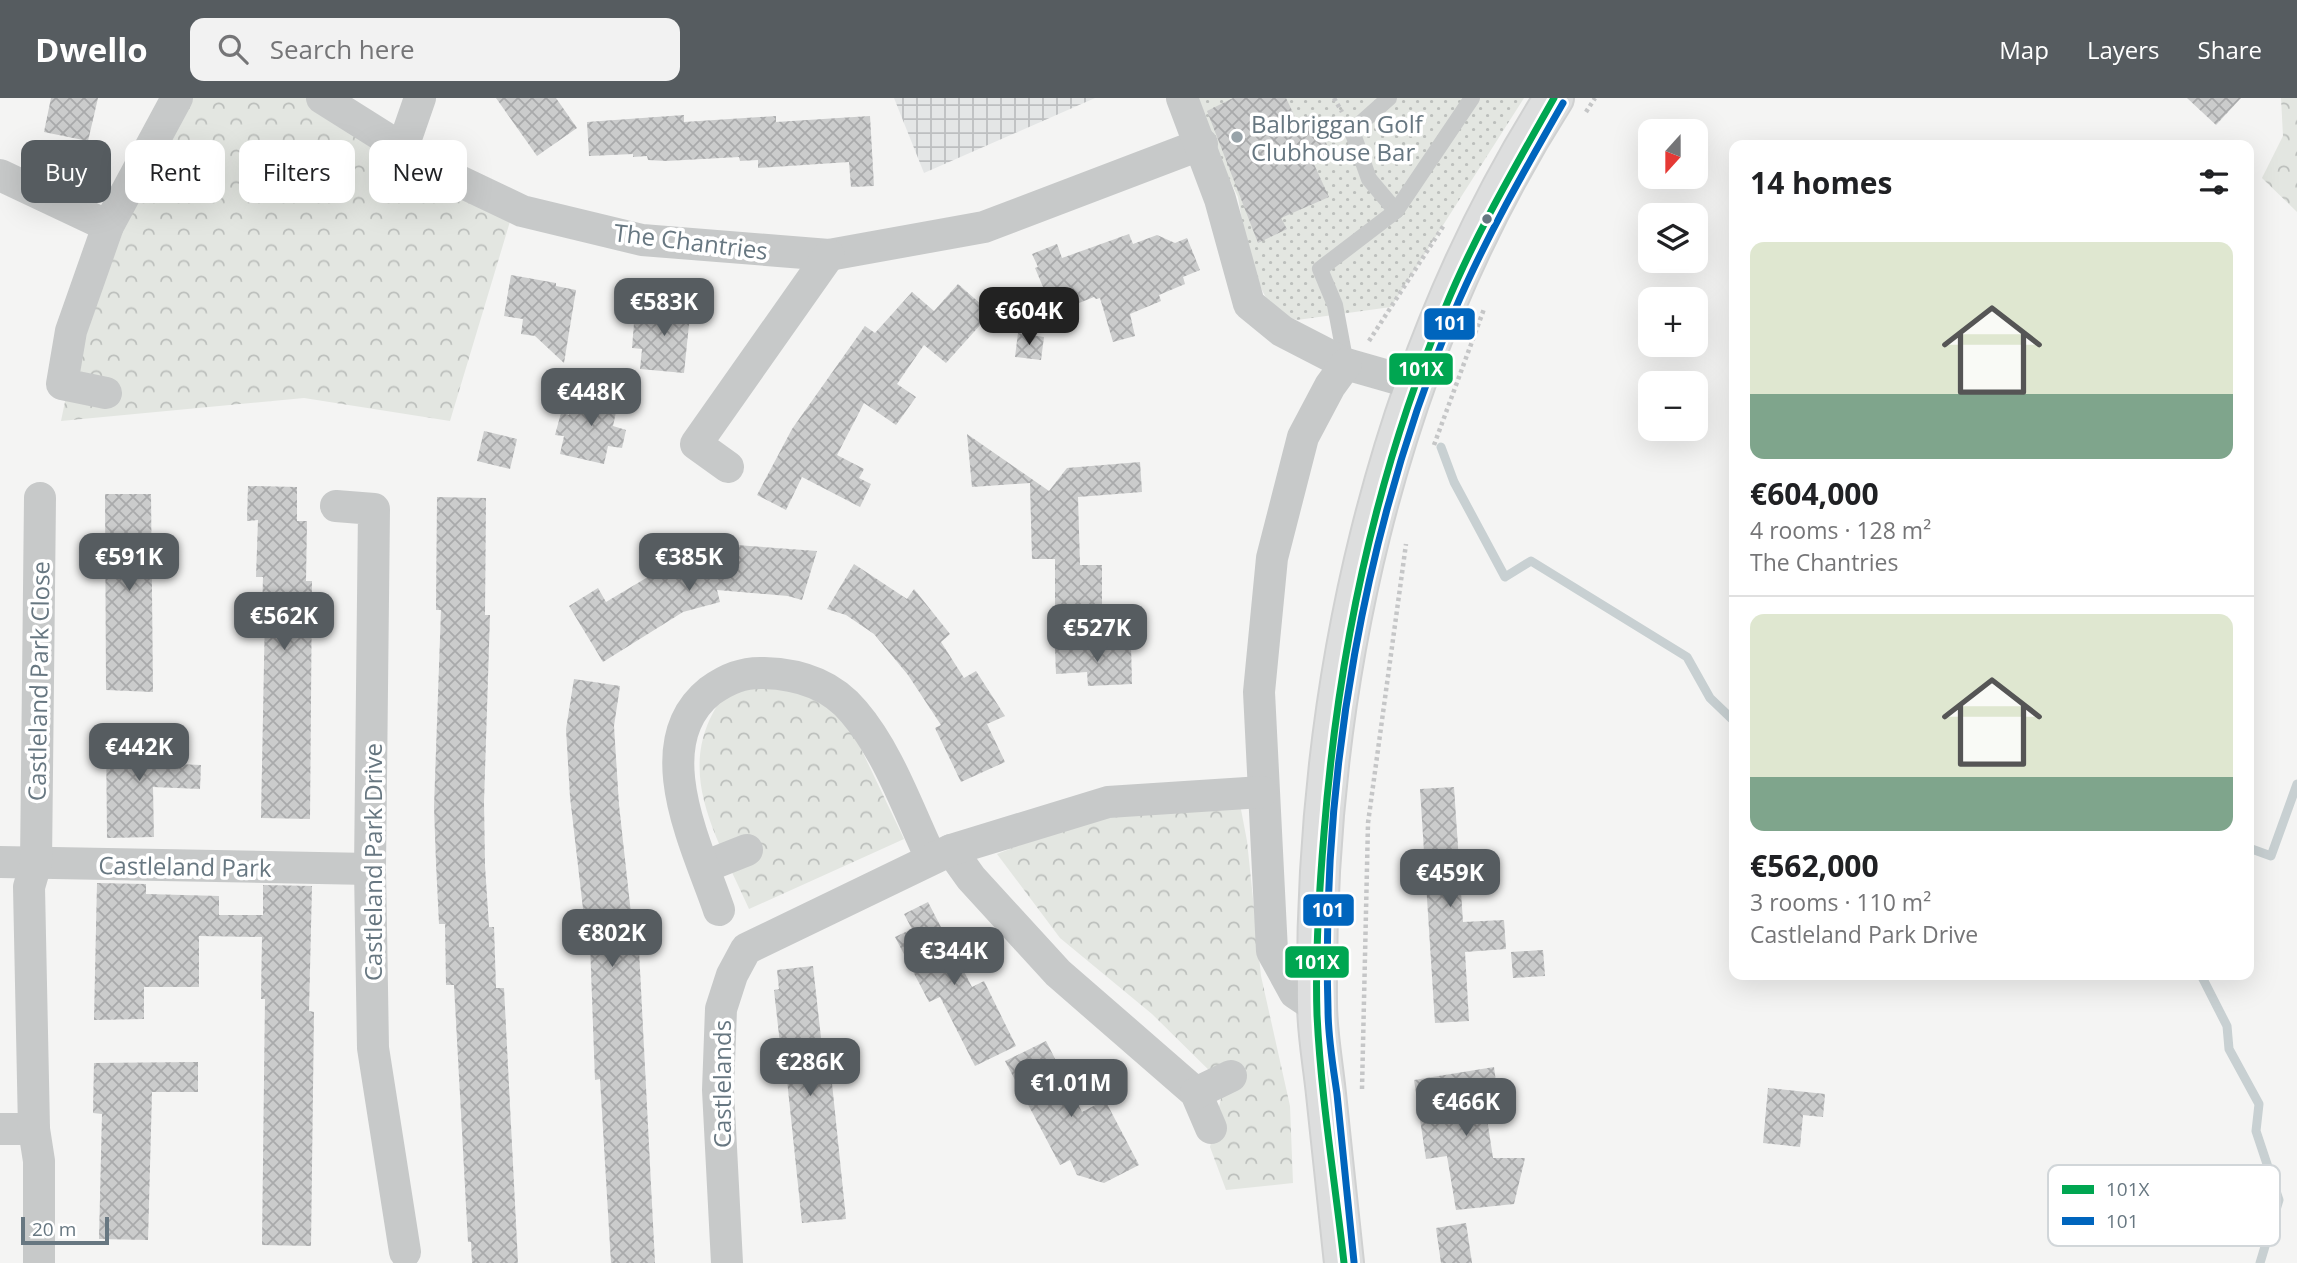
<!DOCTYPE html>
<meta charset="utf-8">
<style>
:root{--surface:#fff;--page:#f2f2f2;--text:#202124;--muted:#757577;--line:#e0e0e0;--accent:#565c60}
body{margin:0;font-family:"Open Sans",sans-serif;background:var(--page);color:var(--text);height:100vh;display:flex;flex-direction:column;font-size:26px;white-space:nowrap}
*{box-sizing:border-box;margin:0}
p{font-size:23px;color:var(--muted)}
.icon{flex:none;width:38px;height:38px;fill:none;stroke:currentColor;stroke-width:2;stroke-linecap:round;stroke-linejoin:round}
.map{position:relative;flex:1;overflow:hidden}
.details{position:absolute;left:1729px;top:42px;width:525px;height:840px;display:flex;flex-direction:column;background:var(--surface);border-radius:14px;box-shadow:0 7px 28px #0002}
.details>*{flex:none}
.guide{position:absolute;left:21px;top:42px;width:665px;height:63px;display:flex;gap:14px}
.needle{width:46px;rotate:201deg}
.buttons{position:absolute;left:1638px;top:21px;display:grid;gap:14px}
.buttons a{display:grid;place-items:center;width:70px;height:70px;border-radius:14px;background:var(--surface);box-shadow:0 7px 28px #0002;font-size:35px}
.scale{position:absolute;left:21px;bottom:18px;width:88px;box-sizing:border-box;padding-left:7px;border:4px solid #677781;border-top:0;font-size:19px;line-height:24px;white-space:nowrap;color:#677781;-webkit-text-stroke:5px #fff;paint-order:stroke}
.price{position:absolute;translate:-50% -60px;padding:0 16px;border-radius:14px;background:var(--accent);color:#fff;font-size:23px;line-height:46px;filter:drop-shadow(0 2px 4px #0008)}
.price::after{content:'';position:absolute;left:50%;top:42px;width:21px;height:16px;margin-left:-10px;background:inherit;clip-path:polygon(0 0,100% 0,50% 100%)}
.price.active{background:#222;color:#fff}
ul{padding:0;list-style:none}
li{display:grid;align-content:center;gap:14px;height:371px;padding:0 21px}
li+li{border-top:2px solid var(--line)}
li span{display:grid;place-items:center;height:217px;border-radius:14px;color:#555}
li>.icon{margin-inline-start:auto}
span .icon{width:126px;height:126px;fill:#fffc;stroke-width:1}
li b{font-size:30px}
h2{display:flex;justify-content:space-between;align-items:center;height:84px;padding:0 21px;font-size:30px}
.chip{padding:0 24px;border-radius:14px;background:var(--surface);box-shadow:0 7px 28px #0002;font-size:24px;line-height:63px}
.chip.active{background:var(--accent);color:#fff}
header{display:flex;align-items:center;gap:42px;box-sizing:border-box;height:98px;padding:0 35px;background:var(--accent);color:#fff}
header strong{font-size:33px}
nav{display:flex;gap:38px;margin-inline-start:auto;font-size:24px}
.search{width:490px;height:63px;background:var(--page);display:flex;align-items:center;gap:18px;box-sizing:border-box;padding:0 24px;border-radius:14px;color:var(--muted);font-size:26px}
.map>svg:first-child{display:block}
</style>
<header>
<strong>Dwello</strong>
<div class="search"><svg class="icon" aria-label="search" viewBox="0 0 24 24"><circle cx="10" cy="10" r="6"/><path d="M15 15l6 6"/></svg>Search here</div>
<nav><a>Map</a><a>Layers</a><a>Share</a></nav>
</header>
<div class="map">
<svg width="2297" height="1165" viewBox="0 0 2297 1165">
<defs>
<pattern id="industrial-grid" width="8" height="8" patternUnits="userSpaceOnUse" patternTransform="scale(1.75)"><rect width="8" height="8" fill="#e4e6e6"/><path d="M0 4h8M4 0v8" fill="none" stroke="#bdbfc0"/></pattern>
<pattern id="grass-dots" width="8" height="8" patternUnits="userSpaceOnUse" patternTransform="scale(1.75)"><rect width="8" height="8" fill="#e3e6e1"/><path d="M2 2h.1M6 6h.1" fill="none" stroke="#bcbfbc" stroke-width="1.8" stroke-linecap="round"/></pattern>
<pattern id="forest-crowns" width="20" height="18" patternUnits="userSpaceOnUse" patternTransform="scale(1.75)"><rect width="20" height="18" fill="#e3e6e1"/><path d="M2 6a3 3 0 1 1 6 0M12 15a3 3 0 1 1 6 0" fill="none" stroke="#bcbfbc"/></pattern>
<pattern id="building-cross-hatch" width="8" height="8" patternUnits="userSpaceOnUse" patternTransform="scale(1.75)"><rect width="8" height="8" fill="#cbcccc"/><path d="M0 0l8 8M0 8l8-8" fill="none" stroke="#a9aaab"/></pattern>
</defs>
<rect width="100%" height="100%" fill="#f4f4f3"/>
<polygon fill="url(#industrial-grid)" points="894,0 1095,0 924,75"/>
<polygon fill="url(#grass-dots)" points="1190,0 1524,0 1391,209 1297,222 1274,215 1250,169 1238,99"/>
<g fill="url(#forest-crowns)">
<polygon points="185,0 311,0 515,107 450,323 304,300 61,323 84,211"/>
<polygon points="2281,0 2297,0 2297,114 2262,80 2283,38"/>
<path d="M783,583L843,613L904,741L749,811C714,732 667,664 732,587Z"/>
<polygon points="1239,701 1247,743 1261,878 1290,1008 1293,1085 1226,1092 1210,1049 1224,987 1152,916 1060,840 997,756 1109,712"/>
</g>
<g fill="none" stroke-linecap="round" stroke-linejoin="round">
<g stroke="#c8d0d2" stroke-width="9">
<polyline points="1441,349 1454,384 1505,479 1531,463 1687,559 1710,600 1734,623"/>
<polyline points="2249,750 2271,758 2297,686"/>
<polyline points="2201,877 2227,928 2229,951 2259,1006 2256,1033 2279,1102 2260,1165"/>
</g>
</g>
<g fill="url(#building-cross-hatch)">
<polygon points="51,0 98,0 88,43 44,34"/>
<polygon points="496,0 556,0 577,30 537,58"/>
<polygon points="1233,0 1286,0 1297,23 1312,16 1331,55 1313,64 1329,99 1281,120 1287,131 1258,145 1207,13"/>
<polygon points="2187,0 2241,0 2216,27"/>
<polygon points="684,17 684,24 776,18 776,24 870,18 874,88 851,89 849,64 758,70 758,62 740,63 739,59 666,63 648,62 647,58 633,59 633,56 589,58 587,24"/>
<polygon points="1129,136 1133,146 1157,137 1175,145 1187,140 1200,172 1183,179 1185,186 1159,197 1161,203 1130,216 1135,238 1113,244 1100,200 1096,201 1094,199 1054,215 1035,170 1038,169 1032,156 1057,146 1062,160"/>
<polygon points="511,177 556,185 556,188 576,192 564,265 535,238 521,236 523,221 504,218"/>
<polygon points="958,186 991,215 946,265 924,247 897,286 916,299 896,327 864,305 837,357 864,371 859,380 871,386 860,409 802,379 786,412 757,397 792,331 865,228 875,235 912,194 934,213"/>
<polygon points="654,204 691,207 684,275 640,271 642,251 632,250 634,225 652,226"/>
<polygon points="1018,235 1044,239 1041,262 1015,259"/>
<polygon points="583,292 619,300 613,328 626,332 622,350 608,348 604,366 560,356 564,338 555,337 561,315 569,317 571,311 578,313"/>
<polygon points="484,333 517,341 510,371 477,363"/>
<polygon points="967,336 1049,393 1067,370 1140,364 1142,394 1078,399 1080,467 1102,467 1102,508 1055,508 1055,461 1032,461 1030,385 972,389"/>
<polygon points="248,388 297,389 297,423 307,423 306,483 312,483 310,721 261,720 265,515 262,515 263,479 256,479 258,422 247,423"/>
<polygon points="105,396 151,396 153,594 106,592"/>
<polygon points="437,399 486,400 485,517 490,517 484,704 485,768 489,829 494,829 496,890 504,890 518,1165 472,1165 471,1144 468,1144 454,887 446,887 445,826 439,826 436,765 434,709 441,512 436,512"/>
<polygon points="736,447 817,453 802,502 788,498 717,492 720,504 683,514 603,564 569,508 598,490 606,504 663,470 736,451"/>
<polygon points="854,466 907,501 914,491 950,536 941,544 964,580 976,573 1005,618 987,626 1005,664 961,684 935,630 941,627 908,577 874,536 846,517 827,511"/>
<polygon points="1131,547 1132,586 1088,588 1087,574 1056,576 1055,551"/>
<polygon points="574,581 620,588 614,628 619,707 635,852 639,852 655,1165 611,1165 600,981 595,982 590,845 587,845 570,699 566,631"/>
<polygon points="106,631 154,635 154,665 201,667 200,691 153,689 154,739 107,740"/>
<polygon points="1454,689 1463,824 1504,822 1506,851 1465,854 1469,923 1435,925 1420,691"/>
<polygon points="97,785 146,786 146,796 219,798 219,817 263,817 263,787 312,788 309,913 314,914 311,1148 262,1147 265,901 261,901 262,839 199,838 199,889 144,889 144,921 94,922"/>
<polygon points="928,804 972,889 984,883 1016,948 975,968 940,899 929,904 895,839 912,831 904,816"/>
<polygon points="1543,852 1545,878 1513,880 1511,854"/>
<polygon points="813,868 824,967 830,966 846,1121 802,1125 785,963 782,964 774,892 779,891 777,872"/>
<polygon points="1046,943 1082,1014 1105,1002 1139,1067 1104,1085 1077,1077 1070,1062 1060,1067 1005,963"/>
<polygon points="198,964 198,994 152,994 148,1142 99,1141 102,1016 93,1015 94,965"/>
<polygon points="1494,969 1498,999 1484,1001 1493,1060 1525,1060 1514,1106 1456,1112 1447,1058 1426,1061 1414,982"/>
<polygon points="1768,990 1825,996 1823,1019 1803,1017 1800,1049 1763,1045"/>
<polygon points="1466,1125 1472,1165 1441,1165 1436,1130"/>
</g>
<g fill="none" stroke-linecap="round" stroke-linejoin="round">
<g stroke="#d0d1d1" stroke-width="42">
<path id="secondary" d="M1344,1165C1338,1109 1332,1052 1326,996C1323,966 1317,935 1317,905C1314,591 1384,267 1554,0"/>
</g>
<g stroke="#c5c6c7" stroke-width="4.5" stroke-dasharray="3.5 3.5" stroke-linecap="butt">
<polyline points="1334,0 1342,14"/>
<polyline points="1586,14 1595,0"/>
<polyline points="1369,243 1444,127"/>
<polyline points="1434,347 1484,211"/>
<polyline points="1362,991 1368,725 1406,446"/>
</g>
<g stroke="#c7c9c9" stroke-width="16">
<polyline points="1389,0 1352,33 1369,81 1396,113"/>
<polyline points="1346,266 1335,207 1320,171 1396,113 1472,0"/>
</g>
<g stroke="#c7c9c9" stroke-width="32">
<polyline points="322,0 438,73 522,113 642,142 829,157 984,129 1202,46"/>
<polyline points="1182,0 1220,101 1249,206 1282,233 1346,266 1416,286"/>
<polyline points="403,49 420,0"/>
<polyline points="0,77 108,128"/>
<polyline points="106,295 62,286 71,233 108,128 177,0"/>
<polyline points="728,369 696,346 829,157"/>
<polyline points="336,408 374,411 370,771 373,950 405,1154"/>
<polyline points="951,752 971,780 1058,875 1196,995 1211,1030"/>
<polyline points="0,764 370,771"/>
<polyline points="704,769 747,752"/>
<path d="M719,812C698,750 644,646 710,593C727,581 743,574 764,575C799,576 831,586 854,614C889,655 908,712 931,760"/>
<polyline points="1316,909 1295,895 1272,853 1259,594 1272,460 1303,339 1330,288 1346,266"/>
<polyline points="1196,995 1231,978"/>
<polyline points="0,1031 34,1031"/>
<polyline points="39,1165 39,1063 34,1031 29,789 36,765 40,400"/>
<polyline points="727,1165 718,992 721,911 732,877 746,851 951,752 1108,704 1262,694"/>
</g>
<use href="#secondary" stroke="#dddede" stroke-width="38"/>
<g stroke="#fff" stroke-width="12">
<path id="bus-1" d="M1344,1165C1335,1083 1321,1000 1317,917C1315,857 1319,795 1324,735C1338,556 1375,377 1445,210C1475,137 1515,69 1554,0"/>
</g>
<g stroke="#fff" stroke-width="12">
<path id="bus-2" d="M1354,1164C1348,1108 1343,1052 1337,996C1333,968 1328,940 1328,911C1321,677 1364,431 1454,214C1485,141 1524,73 1563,5"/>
</g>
<use href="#bus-1" stroke="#00a651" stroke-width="7"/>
<use href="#bus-2" stroke="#0065bd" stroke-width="7"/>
</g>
<circle fill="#98a3a9" stroke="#fff" stroke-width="2.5" cx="1237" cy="39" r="7"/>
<circle fill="#677781" stroke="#fff" stroke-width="2.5" cx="1487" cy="121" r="6"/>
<g text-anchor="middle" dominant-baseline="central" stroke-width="7" stroke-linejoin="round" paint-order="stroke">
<g font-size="24" fill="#677781" stroke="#fff" text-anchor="start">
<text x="1251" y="25">Balbriggan Golf<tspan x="1251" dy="28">Clubhouse Bar</tspan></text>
</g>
<g font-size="24" fill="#677781" stroke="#fff">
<text transform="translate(691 143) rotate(7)">The Chantries</text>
<text transform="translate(38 583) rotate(-89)">Castleland Park Close</text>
<text transform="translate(372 764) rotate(-90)">Castleland Park Drive</text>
<text transform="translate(185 768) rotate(1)">Castleland Park</text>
<text transform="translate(721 986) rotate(-90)">Castlelands</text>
</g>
</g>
<rect x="2048" y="1067" width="232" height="81" rx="10" fill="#fff" stroke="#d1d6d9" stroke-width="2"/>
<rect x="2062" y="1087" width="32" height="9" fill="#00a651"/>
<rect x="2062" y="1119" width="32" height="8" fill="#0065bd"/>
<g font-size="19" fill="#677781">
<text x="2106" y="1098">101X</text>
<text x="2106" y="1130">101</text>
</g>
<g stroke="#fff" stroke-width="2.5">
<rect x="1423" y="209" width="53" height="34" rx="7" fill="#0065bd"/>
<rect x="1388" y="254" width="66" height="34" rx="7" fill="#00a651"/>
<rect x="1302" y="795" width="53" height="34" rx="7" fill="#0065bd"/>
<rect x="1284" y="847" width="66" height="34" rx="7" fill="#00a651"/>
</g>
<g font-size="19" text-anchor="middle" font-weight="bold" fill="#fff">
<text x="1450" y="232">101</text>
<text x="1421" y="278">101X</text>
<text x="1328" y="819">101</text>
<text x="1317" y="871">101X</text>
</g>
</svg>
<div class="buttons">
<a><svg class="needle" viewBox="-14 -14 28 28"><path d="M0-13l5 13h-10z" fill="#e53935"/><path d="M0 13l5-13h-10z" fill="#757577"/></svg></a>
<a><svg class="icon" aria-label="layers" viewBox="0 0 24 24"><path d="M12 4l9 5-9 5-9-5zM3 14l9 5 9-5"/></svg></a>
<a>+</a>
<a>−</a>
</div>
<div class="scale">20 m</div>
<b class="price" style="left:664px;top:240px">€583K</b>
<b class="price active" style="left:1029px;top:249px">€604K</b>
<b class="price" style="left:591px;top:330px">€448K</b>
<b class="price" style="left:129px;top:495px">€591K</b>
<b class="price" style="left:689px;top:495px">€385K</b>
<b class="price" style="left:284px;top:554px">€562K</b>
<b class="price" style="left:1097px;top:566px">€527K</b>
<b class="price" style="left:139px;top:685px">€442K</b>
<b class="price" style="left:1450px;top:811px">€459K</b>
<b class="price" style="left:612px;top:871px">€802K</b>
<b class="price" style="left:954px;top:889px">€344K</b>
<b class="price" style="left:810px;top:1000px">€286K</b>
<b class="price" style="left:1071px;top:1021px">€1.01M</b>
<b class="price" style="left:1466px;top:1040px">€466K</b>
<div class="guide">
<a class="chip active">Buy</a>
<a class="chip">Rent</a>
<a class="chip">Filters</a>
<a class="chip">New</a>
</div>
<section class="details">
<h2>14 homes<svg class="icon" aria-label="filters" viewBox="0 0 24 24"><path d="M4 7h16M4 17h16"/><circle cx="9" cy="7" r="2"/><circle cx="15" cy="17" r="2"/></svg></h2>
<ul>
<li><span style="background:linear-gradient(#dfe7d0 70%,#7fa58c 0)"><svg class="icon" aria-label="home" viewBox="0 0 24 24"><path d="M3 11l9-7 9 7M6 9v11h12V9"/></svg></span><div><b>€604,000</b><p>4 rooms · 128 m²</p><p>The Chantries</p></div></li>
<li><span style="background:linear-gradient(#dfe7d0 75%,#7fa58c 0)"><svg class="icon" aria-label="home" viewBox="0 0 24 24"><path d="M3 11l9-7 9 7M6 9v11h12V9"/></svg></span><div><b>€562,000</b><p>3 rooms · 110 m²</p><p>Castleland Park Drive</p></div></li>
</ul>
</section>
</div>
